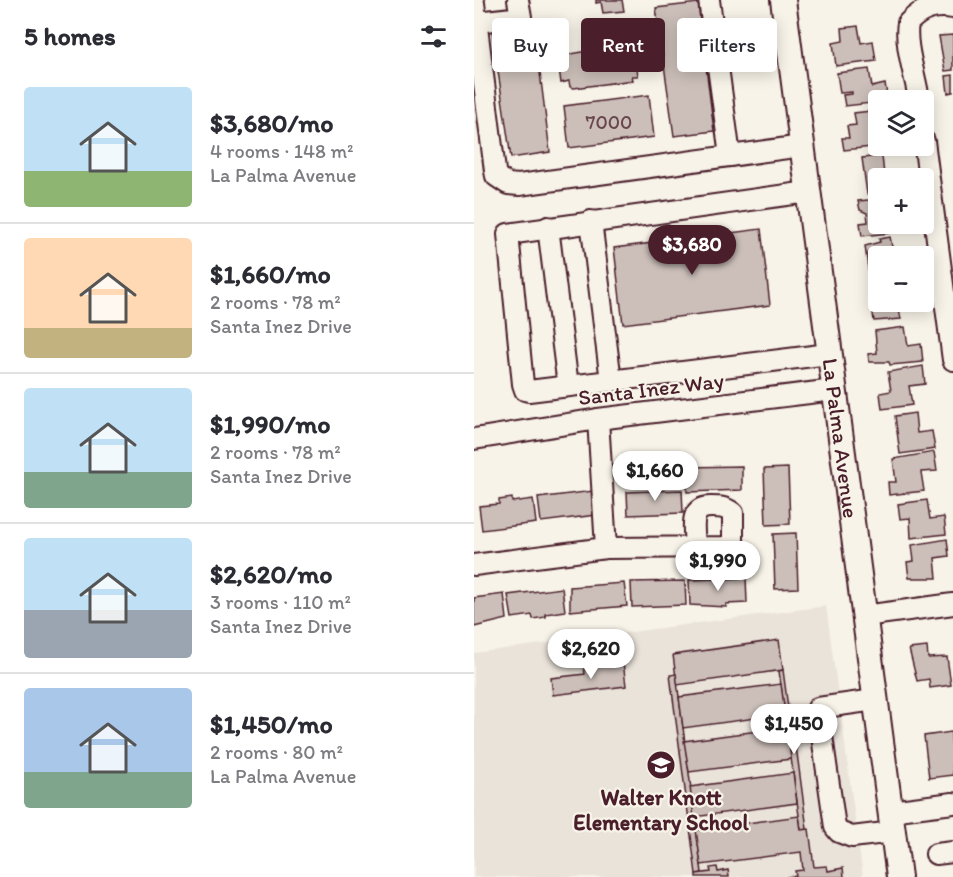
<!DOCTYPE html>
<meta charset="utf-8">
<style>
:root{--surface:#fff;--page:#f7f7f7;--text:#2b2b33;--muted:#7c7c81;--line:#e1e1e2;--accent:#4a1f2b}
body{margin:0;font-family:Itim,sans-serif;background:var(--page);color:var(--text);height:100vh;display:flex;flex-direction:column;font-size:22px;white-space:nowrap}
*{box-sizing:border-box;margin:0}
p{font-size:20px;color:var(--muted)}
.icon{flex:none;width:33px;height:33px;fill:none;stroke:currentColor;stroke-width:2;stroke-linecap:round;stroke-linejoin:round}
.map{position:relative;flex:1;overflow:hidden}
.panel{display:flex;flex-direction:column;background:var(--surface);width:474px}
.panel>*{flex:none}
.hud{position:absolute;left:18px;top:18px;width:370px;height:54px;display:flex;gap:12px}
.fabs{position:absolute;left:394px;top:90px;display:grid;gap:12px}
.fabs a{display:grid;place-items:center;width:66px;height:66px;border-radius:6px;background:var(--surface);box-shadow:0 3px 15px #0003;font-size:30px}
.price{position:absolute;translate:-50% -51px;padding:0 14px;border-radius:21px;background:#fff;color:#222;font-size:20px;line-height:39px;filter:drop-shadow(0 2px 3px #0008)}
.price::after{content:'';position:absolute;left:50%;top:36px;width:18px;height:14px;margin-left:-9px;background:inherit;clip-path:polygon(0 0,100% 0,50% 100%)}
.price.on{background:var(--accent);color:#fff}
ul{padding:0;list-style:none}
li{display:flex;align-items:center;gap:18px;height:150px;padding:0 24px}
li+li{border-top:2px solid var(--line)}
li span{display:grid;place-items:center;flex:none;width:168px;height:120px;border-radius:6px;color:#555}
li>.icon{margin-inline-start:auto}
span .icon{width:72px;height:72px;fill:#fffc;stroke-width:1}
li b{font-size:26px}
h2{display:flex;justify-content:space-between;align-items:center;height:72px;padding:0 24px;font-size:26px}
.tag{padding:0 21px;border-radius:6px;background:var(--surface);box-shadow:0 3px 15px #0003;font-size:21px;line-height:54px}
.tag.on{background:var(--accent);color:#fff}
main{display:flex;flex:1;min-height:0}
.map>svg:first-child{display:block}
</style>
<main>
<section class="panel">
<h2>5 homes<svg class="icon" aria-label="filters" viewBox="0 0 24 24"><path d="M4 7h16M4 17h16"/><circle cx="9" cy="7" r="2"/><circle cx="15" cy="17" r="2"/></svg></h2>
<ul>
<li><span style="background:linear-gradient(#bfe0f5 70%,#8fb573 0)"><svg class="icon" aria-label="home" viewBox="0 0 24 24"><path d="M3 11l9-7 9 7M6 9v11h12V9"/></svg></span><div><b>$3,680/mo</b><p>4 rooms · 148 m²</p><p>La Palma Avenue</p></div></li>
<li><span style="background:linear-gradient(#ffd9b3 75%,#c2b280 0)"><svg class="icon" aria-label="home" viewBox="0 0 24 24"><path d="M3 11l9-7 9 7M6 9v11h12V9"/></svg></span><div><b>$1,660/mo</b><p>2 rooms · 78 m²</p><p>Santa Inez Drive</p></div></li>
<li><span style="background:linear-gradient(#bfe0f5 70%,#7fa58c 0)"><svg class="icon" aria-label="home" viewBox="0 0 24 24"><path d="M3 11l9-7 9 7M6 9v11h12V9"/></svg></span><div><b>$1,990/mo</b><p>2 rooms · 78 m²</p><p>Santa Inez Drive</p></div></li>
<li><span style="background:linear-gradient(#bfe0f5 60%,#9aa5b1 0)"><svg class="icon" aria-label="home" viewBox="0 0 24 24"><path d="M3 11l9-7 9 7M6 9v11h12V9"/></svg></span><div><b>$2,620/mo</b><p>3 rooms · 110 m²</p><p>Santa Inez Drive</p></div></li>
<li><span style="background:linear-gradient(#a9c7e8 70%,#7fa58c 0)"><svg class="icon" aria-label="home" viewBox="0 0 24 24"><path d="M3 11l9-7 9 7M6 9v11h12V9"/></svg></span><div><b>$1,450/mo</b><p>2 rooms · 80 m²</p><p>La Palma Avenue</p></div></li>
</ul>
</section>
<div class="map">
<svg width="479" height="877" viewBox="0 0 479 877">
<rect width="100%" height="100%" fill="#f7f3e8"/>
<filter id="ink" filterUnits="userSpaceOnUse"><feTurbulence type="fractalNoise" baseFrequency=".0167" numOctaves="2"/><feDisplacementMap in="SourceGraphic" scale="12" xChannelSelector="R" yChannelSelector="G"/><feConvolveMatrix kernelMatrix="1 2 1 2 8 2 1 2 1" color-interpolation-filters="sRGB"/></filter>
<g filter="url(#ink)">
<polygon fill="#eae3da" points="352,606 389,877 0,877 0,653"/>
<g fill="#ccbfb9" stroke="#4a1f2b" stroke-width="1.5">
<polygon points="122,0 148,0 150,11 129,13 127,2 122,3"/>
<polygon points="224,3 240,131 200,136 182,8"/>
<polygon points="60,25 76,152 37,158 18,31"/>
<polygon points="384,26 387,43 399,41 402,61 362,66 359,43 369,41 368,28"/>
<polygon points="479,35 479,70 471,71 465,36"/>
<polygon points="154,44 154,48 160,48 164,76 158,76 159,80 100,88 96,87 95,81 87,83 84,61 92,60 91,55"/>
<polygon points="395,69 398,87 411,84 414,100 405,100 405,105 397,106 397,103 371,106 369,95 378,94 378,92 366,93 363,73"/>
<polygon points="479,75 479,92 474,93 472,76"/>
<polygon points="175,95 180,137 95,148 90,106"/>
<polygon points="405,110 405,126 402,126 407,146 370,150 368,138 375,138 373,126 382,125 380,113"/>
<polygon points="408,156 410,175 423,173 424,178 405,178 405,192 393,194 388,158"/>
<polygon points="405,199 405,224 415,224 416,233 388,236 386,223 394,222 393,213 386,210 384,201"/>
<polygon points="287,229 296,305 149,324 140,248"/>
<polygon points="416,237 420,256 405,256 403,280 403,275 395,276 391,246 406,242 405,239"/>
<polygon points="403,286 405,286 405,302 430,302 430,308 425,309 427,319 400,321 398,306 405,305"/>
<polygon points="431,327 434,346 447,344 449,362 416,365 415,362 395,362 394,354 403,353 401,331"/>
<polygon points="449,366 451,384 435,386 438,405 408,409 406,393 417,391 414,372"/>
<polygon points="441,413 443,433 458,431 461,449 426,454 421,416"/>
<polygon points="460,452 463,471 447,472 450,491 415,495 414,482 422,482 419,459"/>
<polygon points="268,466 268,490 213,492 212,467"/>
<polygon points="314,468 316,524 292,525 290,469"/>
<polygon points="208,490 209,513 154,515 153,492"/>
<polygon points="119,491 122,515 67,522 64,498"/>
<polygon points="38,498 38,502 59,499 62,523 8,530 5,506 25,504 25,500"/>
<polygon points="453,500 456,519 470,517 472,534 437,538 436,518 426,519 424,504"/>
<polygon points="322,533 324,588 301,589 299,534"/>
<polygon points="473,539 475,556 461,558 463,578 435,578 433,562 440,561 438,545"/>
<polygon points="272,578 273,603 252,604 252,607 216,605 215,580"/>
<polygon points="211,581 212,605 158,607 157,582"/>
<polygon points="150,583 153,606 96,611 96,587"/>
<polygon points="88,588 91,611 71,614 72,617 59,619 58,615 38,618 34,595"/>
<polygon points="30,594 33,619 0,627 0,598"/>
<polygon points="305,640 309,670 203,685 199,655"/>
<polygon points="453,647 454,658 473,657 477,685 456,688 455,679 443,681 435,649"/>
<polygon points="149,662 152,686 79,695 77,678 111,674 110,667"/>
<polygon points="309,670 314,708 317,708 333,829 327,830 305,671"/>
<polygon points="202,674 228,873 222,874 196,675"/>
<polygon points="307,684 311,714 209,728 205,697"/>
<polygon points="313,727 317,759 215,772 210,741"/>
<polygon points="477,732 479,775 455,778 450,736"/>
<polygon points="319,773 323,803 220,817 216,787"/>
<polygon points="325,816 327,830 335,829 340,867 353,866 354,871 369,868 370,877 312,877 322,876 321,871 329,870 327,852 227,865 222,830"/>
<polygon points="243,867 244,872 254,870 255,877 222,877 222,874 237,872 236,868"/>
</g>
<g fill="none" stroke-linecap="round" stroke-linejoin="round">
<g stroke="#4a1f2b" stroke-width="24">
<g id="minor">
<polyline points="235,0 256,156"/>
<polyline points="0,3 21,171 22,176 34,184 45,185 328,146"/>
<polyline points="2,22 47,17 44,0"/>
<path d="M445,100C442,77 430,45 434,23C447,9 460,5 479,8"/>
<polyline points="450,141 479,360"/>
<polyline points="334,192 34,234 49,384 51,390 55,391 355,354"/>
<polyline points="117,221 137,381"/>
<polyline points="74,227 94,386"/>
<polyline points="124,419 132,548"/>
<polyline points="0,439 124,419 360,390"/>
<path d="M0,565L132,548L259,547V513C251,507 246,507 237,507C213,507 221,531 221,548"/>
<polyline points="390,616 479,604"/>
<polyline points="401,700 344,708 361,827 365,832 378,837 419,832"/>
<polyline points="416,811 479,803"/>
<polyline points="462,854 479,852"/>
</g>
</g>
<g stroke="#4a1f2b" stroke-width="28">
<g id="major">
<path id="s1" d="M309,0L425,877"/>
</g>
</g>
<use href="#minor" stroke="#f7f3e8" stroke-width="20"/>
<use href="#major" stroke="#f7f3e8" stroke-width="24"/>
</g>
</g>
<defs>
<g id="school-disc" transform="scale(1.5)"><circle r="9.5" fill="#4a1f2b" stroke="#f7f3e8"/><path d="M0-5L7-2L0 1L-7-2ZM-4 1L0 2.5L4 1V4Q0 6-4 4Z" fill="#fff"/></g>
</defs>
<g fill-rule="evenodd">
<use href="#school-disc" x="187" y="765"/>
</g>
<g text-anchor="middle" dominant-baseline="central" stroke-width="4.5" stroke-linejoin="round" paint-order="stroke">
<g font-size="20" fill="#6a474e">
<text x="135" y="122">7000</text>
</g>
<g font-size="22" fill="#4a1f2b" stroke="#f7f3e8">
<text transform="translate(177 389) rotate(-7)">Santa Inez Way</text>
<text stroke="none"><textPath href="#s1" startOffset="442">La Palma Avenue</textPath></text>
</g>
<g font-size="22" font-weight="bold" fill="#4a1f2b" stroke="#f7f3e8">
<text x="187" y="797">Walter Knott<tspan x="187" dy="25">Elementary School</tspan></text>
</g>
</g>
</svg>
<div class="fabs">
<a><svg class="icon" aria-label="layers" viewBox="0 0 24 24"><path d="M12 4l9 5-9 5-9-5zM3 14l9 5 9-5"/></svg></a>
<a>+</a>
<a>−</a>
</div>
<b class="price on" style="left:218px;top:276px">$3,680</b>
<b class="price" style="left:181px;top:502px">$1,660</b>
<b class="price" style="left:244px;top:592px">$1,990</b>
<b class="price" style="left:117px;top:680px">$2,620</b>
<b class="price" style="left:320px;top:755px">$1,450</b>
<div class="hud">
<a class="tag">Buy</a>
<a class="tag on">Rent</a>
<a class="tag">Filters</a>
</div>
</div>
</main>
